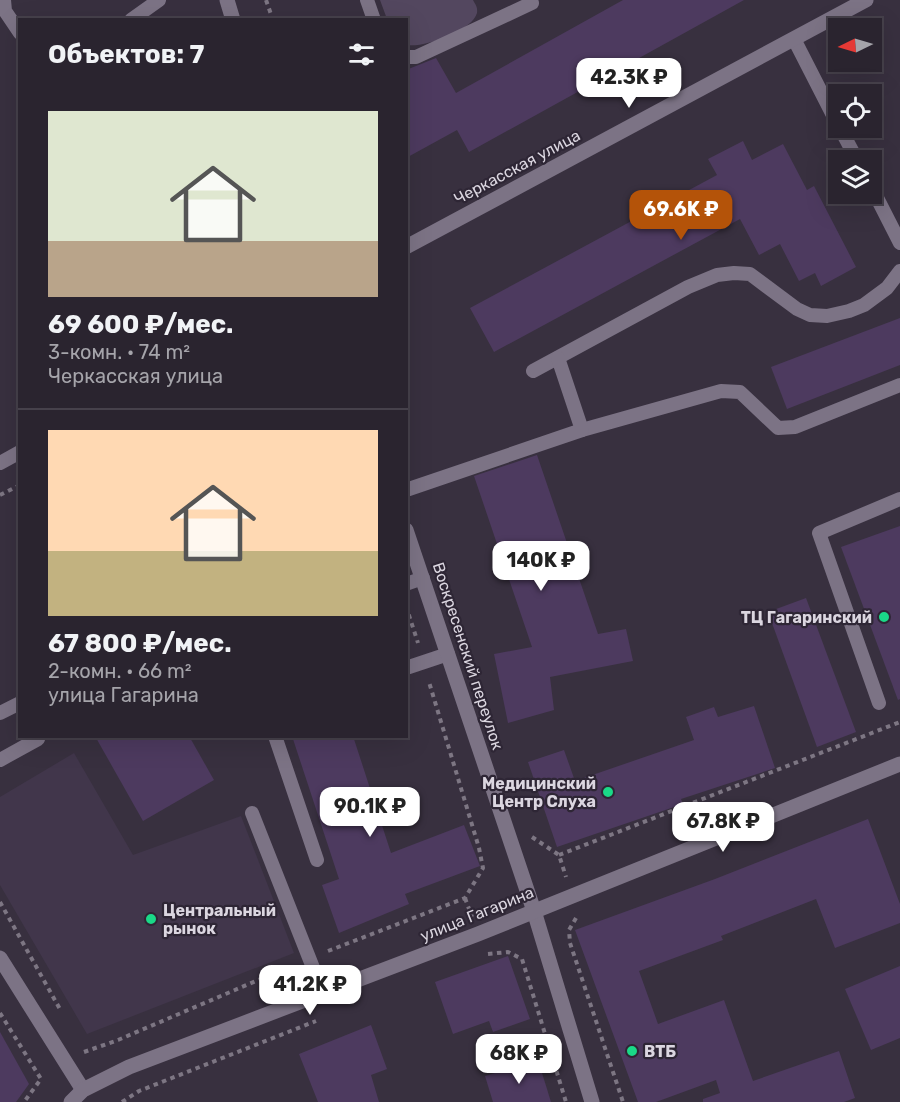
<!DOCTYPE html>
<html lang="ru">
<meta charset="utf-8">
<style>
:root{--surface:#2a242f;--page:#322c37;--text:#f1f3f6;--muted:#a5a4aa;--line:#46414b;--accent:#b45309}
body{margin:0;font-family:Rubik,sans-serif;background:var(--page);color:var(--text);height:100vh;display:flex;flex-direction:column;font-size:22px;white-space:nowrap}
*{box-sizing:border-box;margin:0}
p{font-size:20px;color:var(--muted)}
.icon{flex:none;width:33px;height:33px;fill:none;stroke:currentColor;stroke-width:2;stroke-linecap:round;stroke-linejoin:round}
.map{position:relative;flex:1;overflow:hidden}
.side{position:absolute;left:18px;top:18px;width:390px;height:720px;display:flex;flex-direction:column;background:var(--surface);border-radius:0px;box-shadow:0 6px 24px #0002,0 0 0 2px var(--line)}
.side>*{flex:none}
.needle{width:39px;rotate:265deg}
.tools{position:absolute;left:828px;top:18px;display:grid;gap:12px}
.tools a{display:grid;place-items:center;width:54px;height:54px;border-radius:0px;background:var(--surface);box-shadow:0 6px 24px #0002,0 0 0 2px var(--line);font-size:30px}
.price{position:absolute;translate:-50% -51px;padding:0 14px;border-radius:12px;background:#fff;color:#222;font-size:20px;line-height:39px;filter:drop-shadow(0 2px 3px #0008)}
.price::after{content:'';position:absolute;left:50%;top:36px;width:18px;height:14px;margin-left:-9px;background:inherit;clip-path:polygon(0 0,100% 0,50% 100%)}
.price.on{background:var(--accent);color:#fff}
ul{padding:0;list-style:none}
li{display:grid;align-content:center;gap:12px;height:318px;padding:0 30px}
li+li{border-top:2px solid var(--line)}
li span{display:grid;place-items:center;height:186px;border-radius:0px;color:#555}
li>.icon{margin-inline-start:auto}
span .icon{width:108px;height:108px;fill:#fffc;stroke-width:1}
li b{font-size:26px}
h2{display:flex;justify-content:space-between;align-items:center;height:72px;padding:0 30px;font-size:26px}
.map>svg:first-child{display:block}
</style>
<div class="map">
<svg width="900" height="1102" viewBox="0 0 900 1102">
<rect width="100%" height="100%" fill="#38303f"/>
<polygon fill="#41364b" points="74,753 133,855 241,816 294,953 87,1034 0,885 0,797"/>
<path fill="#53475f" d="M380,0H473C475,4 478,7 477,13C472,31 424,48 407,45L406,20L387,19Z"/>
<g fill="#4d3a5f">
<polygon points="623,0 744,0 469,152 457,130 406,158 406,70 436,58 456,93"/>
<polygon points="743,141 752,160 783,144 807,190 814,186 856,267 821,286 815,273 799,281 780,244 759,255 740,219 494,352 470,308 717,175 708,159"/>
<polygon points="900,318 900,365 787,409 771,367"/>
<polygon points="537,455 598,634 626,629 633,661 550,677 554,710 508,723 494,654 532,647 474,476"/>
<polygon points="900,526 900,699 898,700 841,547"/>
<polygon points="806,598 856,732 817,747 768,612"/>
<polygon points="754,706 775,768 681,799 683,804 557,847 528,762 564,750 575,781 694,740 686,717 714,707 718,717"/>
<polygon points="95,736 189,736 214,780 143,821"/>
<polygon points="292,736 353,736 391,853 464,825 480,866 405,894 409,904 339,933 322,885 339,879"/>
<polygon points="868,819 900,904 900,923 835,948 816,899 721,936 723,940 639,971 658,1024 724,1000 753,1081 839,1051 855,1098 844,1102 703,1102 703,1099 720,1093 716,1080 656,1102 638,1102 575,930 715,879"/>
<polygon points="508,956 530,1019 493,1032 489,1021 453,1034 435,982"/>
<polygon points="900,966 900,1038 871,1050 845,989"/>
<polygon points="371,1025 387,1069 371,1075 379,1102 318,1102 299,1054"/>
<polygon points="0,1032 29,1084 16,1102 0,1102"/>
<polygon points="538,1060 551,1102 493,1102 485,1076"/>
</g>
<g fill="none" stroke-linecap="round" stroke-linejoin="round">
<g stroke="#7d7683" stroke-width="4" stroke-dasharray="4.5 4.5" stroke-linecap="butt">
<polyline points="266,0 273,20"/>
<polyline points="0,495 20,485"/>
<polyline points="406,606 418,643"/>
<polyline points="532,837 559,855 566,877"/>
<polyline points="559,855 900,722"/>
<polyline points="465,898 472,917"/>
<polyline points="0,902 61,1011"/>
<polyline points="576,918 569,930 570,943 623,1102"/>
<polyline points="328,951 465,898 483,868 479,848 429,682"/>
<polyline points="488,954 508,952 522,959 566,1102"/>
<polyline points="0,1013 41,1079 24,1102"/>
<polyline points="84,1052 118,1040 291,966"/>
<polyline points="122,1102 139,1091 316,1021"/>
</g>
<g stroke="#7c7385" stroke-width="14">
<polyline points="4,0 5,11 20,33"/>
<polyline points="367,0 374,20"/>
<polyline points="131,20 159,0"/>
<polyline points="794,39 838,125"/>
<polyline points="406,57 416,57 532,3"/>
<polyline points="840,128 857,160"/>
<polyline points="872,188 900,243"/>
<polyline points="533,371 688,287 717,275 734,273 750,274 797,309 810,315 827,316 849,311 864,305 887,288 900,271"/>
<polyline points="582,430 721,391 740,392 778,428 795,427 900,385"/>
<polyline points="0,463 20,452"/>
<polyline points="406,490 582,430 558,358"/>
<polyline points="406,584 423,578"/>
<polyline points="406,668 448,654"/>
<polyline points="879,703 819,533 900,499"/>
<polyline points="0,713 20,703"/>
<polyline points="275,736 317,860"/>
<polyline points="0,760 38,739"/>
<polyline points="252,813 323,993"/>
</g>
<g stroke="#7c7385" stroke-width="15">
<polyline points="227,0 233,20"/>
<polyline points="406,247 866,0"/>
<polyline points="406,530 534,911 592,1102"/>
<polyline points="0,958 83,1090"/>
</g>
<polyline stroke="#7c7385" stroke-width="15" points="71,1102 83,1090 129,1067 478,934 900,764"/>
</g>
<g fill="#1ad988" stroke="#2e2635" stroke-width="2">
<circle cx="884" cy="617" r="6"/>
<circle cx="608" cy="792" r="6"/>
<circle cx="151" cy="919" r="6"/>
<circle cx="632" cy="1051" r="6"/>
</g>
<g text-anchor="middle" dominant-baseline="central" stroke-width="4.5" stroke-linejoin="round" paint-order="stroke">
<g font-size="16" fill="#dbd6e0" stroke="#2e2635">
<text transform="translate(517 167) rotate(-28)">Черкасская улица</text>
<text transform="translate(468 656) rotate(72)">Воскресенский переулок</text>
<text transform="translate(477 914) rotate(-22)">улица Гагарина</text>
</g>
<g font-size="16" font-weight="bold" fill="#dbd6e0" stroke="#2e2635" text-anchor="end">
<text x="872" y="617">ТЦ Гагаринский</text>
<text x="596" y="783">Медицинский<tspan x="596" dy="18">Центр Слуха</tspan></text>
<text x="163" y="910" text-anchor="start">Центральный<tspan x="163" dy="18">рынок</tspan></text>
<text x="644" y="1051" text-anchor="start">ВТБ</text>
</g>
</g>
</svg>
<div class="tools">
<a><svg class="needle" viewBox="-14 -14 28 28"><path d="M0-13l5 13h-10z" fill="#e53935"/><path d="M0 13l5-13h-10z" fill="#a5a4aa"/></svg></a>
<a><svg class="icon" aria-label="locate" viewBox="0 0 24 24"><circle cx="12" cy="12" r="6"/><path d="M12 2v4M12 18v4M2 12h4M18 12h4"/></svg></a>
<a><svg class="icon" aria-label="layers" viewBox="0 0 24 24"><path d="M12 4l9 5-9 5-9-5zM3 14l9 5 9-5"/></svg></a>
</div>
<b class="price" style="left:629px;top:109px">42.3K ₽</b>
<b class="price on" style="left:681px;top:241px">69.6K ₽</b>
<b class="price" style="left:541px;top:592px">140K ₽</b>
<b class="price" style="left:370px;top:838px">90.1K ₽</b>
<b class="price" style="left:723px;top:853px">67.8K ₽</b>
<b class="price" style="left:310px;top:1016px">41.2K ₽</b>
<b class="price" style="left:519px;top:1085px">68K ₽</b>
<section class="side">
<h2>Объектов: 7<svg class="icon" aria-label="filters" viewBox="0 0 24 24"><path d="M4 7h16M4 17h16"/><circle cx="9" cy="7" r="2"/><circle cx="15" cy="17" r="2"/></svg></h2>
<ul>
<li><span style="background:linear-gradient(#dfe7d0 70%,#b9a48a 0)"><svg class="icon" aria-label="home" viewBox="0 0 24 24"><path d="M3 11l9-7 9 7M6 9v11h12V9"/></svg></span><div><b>69 600 ₽/мес.</b><p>3-комн. · 74 m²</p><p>Черкасская улица</p></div></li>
<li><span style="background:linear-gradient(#ffd9b3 65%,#c2b280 0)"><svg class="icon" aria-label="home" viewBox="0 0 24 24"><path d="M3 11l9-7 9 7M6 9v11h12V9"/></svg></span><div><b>67 800 ₽/мес.</b><p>2-комн. · 66 m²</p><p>улица Гагарина</p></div></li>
</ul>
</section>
</div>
